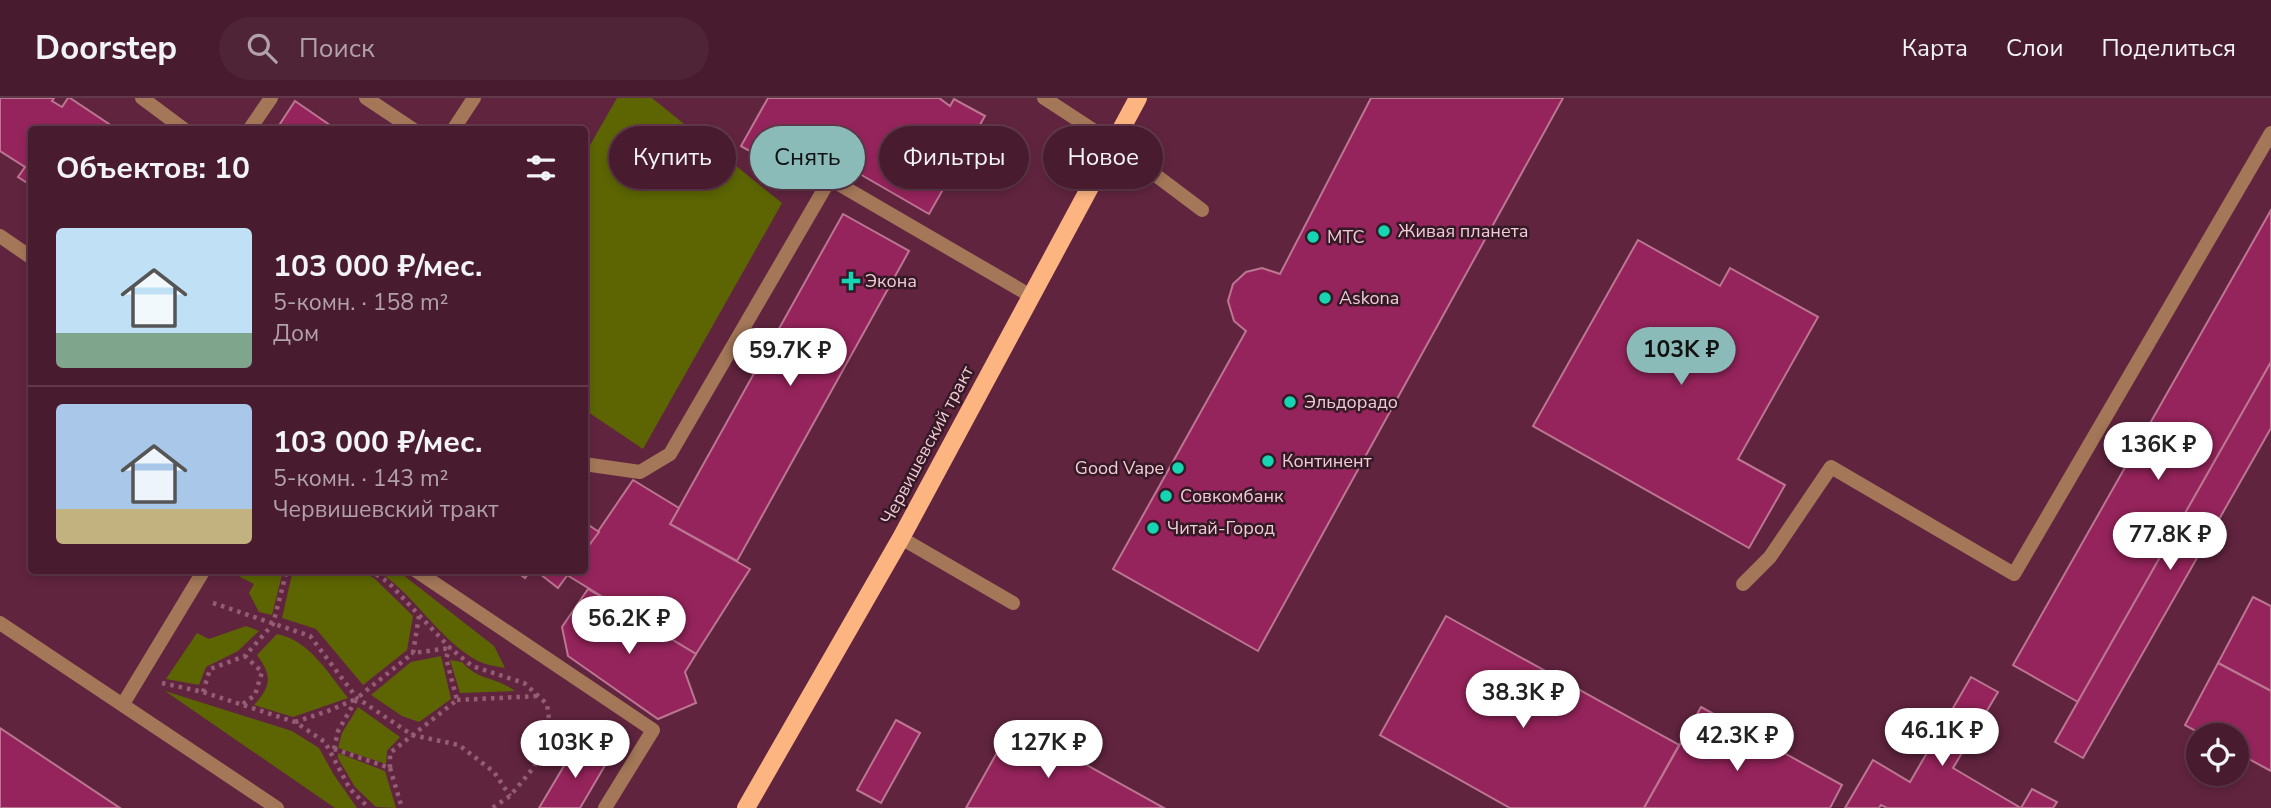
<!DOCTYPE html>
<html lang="ru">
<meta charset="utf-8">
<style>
:root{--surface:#491b2f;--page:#502437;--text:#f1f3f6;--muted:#b1a1aa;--line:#61394b;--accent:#8bbbb9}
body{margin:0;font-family:"Nunito Sans",sans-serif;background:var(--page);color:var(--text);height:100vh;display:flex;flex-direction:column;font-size:26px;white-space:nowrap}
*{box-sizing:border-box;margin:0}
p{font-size:23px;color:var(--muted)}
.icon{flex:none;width:38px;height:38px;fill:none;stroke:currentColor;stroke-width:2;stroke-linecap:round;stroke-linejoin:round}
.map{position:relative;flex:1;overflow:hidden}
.side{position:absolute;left:28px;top:28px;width:560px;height:448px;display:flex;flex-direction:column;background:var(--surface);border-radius:7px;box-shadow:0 4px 10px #0003,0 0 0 2px var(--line)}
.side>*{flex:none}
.top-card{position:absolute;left:609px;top:28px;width:665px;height:63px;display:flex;gap:14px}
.controls{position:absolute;left:2186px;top:625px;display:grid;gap:14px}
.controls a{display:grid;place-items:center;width:63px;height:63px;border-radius:50%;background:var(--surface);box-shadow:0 4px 10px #0003,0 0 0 2px var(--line);font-size:35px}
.price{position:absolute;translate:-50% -60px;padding:0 16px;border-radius:24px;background:#fff;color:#222;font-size:23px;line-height:46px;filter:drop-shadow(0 2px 4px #0008)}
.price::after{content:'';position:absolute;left:50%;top:42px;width:21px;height:16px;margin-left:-10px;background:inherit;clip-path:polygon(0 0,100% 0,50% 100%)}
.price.selected{background:var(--accent);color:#111}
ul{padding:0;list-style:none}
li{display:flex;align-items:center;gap:21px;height:175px;padding:0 28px}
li+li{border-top:2px solid var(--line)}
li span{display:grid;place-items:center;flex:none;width:196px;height:140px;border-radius:7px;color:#555}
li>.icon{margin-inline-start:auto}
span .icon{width:84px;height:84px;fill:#fffc;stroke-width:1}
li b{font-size:30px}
h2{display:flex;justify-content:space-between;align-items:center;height:84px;padding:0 28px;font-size:30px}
.tag{padding:0 24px;border-radius:32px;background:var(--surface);box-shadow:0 4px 10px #0003,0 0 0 2px var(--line);font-size:24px;line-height:63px}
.tag.selected{background:var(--accent);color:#111}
header{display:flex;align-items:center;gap:42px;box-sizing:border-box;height:98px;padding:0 35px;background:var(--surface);border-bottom:2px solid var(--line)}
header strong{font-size:33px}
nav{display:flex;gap:38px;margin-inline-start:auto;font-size:24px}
.search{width:490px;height:63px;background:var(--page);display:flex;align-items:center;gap:18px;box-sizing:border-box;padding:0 24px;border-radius:38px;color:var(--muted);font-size:26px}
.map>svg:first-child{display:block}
</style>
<header>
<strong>Doorstep</strong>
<div class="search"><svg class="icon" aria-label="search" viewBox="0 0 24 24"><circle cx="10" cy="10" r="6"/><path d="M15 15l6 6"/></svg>Поиск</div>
<nav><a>Карта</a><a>Слои</a><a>Поделиться</a></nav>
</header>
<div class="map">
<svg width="2271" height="710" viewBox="0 0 2271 710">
<rect width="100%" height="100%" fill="#61243f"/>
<g fill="#5c6502">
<polygon points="617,0 652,0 782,105 643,351 585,312 585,56"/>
<polygon points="293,472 361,473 374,480 413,518 407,552 363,587 316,531 282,520"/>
<polygon points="245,473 283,473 272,517 259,514 249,495 254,486 240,479"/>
<path d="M378,473H398L494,548L505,570C496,568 486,567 478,563C441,544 414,496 378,473Z"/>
<polygon points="246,528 259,533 238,553 206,569 199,587 166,581 197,535 209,541"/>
<path d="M277,536C309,542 328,575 348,600L293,619L254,607C272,588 272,577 257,557Z"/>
<polygon points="441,558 451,601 419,624 402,618 371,597 411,564"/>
<path d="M450,562L462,564C480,584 495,578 515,593L460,595Z"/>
<polygon points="165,593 292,633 319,650 334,677 357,710 335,710"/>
<polygon points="358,609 400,639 387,653 386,666 338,650 342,635"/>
<polygon points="338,655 385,673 396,710 376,709 355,689 338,660"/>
</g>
<g fill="#96245c" stroke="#bc7691" stroke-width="2">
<polygon points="0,0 54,0 52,3 62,9 68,0 70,0 118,32 32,32 32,88 18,79 25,69 0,53"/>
<polygon points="768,0 939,0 950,8 954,1 985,18 929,116 820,53 803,83 741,48"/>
<polygon points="1371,0 1563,0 1258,553 1113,471 1246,233 1234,223 1228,203 1233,186 1246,174 1262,170 1280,176"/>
<polygon points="295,3 337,32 276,32"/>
<polygon points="2271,112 2271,264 2078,604 2013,567"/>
<polygon points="843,116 909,153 737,463 670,426"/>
<polygon points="1638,142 1720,188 1730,170 1818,219 1738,361 1785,387 1749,450 1533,328"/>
<polygon points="2271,264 2271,330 2083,660 2055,644"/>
<polygon points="633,382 679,410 670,426 750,471 696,556 567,477 571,472 584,472 584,454"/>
<polygon points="584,424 599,434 584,454"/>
<polygon points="514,472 531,472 525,480"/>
<polygon points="535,472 571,472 558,490"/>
<polygon points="588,491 696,556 685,574 696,605 658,621 568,558 562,529"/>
<polygon points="2253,499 2271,508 2271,593 2218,565"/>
<polygon points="1446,518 1679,647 1644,710 1510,710 1380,637"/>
<polygon points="2218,565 2271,593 2271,673 2236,654 2236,637 2203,637 2185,627"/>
<polygon points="1971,579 1998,594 1953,670 2021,710 2032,691 2057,704 2053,710 1887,710 1881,707 1879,710 1845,710 1873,662 1910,684"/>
<polygon points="1701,609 1842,687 1830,710 1644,710"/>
<polygon points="896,622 920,635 881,705 857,692"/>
<polygon points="1013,626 1164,710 966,710"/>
<polygon points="0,630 120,710 0,710"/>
<polygon points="577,646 607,664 580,710 539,710"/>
</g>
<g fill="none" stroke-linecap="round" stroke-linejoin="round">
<g stroke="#935e74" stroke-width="4.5" stroke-dasharray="3.5 5" stroke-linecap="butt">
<polyline points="369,472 388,484 450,550 472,568 524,585 547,606 550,629 534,669 510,698 492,710"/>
<polyline points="213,505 310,538 357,600 412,637 459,647 494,674 510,698"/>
<polyline points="419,518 413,555 450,550"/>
<polyline points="162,585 203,594 295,624 325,644 350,691 369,710"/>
<polyline points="203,594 210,571 245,558 273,526 287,472"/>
<polyline points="457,602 538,598"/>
<polyline points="243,606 255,597 262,574 245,558"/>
<polyline points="295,624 328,613 356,601"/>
<polyline points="334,651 390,670 390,655 457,602 446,560 450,550"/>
<polyline points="334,651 338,633 357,600 413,555"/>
<polyline points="390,670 402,710"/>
</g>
<g stroke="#a37758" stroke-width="14">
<polyline points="142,0 185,32"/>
<polyline points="366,0 414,32"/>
<polyline points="249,32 271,0"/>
<polyline points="453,32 474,0"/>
<polyline points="1113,45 1202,112"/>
<polyline points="0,138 32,160"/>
<polyline points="584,366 640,374 670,356 830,81 1031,198"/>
<polyline points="901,440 1013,505"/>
<polyline points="415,472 653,632 605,710"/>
<polyline points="1743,486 1770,459 1831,369 2014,476 2271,35"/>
<polyline points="0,525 277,710"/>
<polyline points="123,606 204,472"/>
</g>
<polyline stroke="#a37758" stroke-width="14" points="1044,0 1113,45"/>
<polyline stroke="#fcb481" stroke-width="18" points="746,710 901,440 1138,0"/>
</g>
<g fill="#15d5b3" stroke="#351924" stroke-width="2.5">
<circle cx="1384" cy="133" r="7"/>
<circle cx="1313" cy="139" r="7"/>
<path d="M847.5 172.5h7v7h7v7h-7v7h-7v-7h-7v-7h7z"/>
<circle cx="1325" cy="200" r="7"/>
<circle cx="1290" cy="304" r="7"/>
<circle cx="1268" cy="363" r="7"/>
<circle cx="1178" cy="370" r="7"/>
<circle cx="1166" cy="398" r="7"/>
<circle cx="1153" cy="430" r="7"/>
</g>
<g text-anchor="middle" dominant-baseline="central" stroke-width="5" stroke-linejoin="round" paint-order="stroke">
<g font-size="18" fill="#f0cad7" stroke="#351924" text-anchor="start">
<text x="1398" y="133">Живая планета</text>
<text x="1327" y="139">МТС</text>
<text x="865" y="183">Экона</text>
<text x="1339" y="200">Askona</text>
<text x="1304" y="304">Эльдорадо</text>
<text x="1282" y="363">Континент</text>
<text x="1164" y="370" text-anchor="end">Good Vape</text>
<text x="1180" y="398">Совкомбанк</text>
<text x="1167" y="430">Читай-Город</text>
</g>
<g font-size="18" fill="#f0cad7" stroke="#351924">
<text transform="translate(927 347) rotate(-62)">Червишевский тракт</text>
</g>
</g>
</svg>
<div class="controls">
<a><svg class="icon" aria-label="locate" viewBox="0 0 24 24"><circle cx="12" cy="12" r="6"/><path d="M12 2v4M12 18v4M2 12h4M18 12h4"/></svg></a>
</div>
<b class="price selected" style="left:1681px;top:289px">103K ₽</b>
<b class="price" style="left:790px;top:290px">59.7K ₽</b>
<b class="price" style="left:2158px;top:384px">136K ₽</b>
<b class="price" style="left:2170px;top:474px">77.8K ₽</b>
<b class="price" style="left:629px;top:558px">56.2K ₽</b>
<b class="price" style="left:1523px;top:632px">38.3K ₽</b>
<b class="price" style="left:1942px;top:670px">46.1K ₽</b>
<b class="price" style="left:1737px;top:675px">42.3K ₽</b>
<b class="price" style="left:575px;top:682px">103K ₽</b>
<b class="price" style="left:1048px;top:682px">127K ₽</b>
<div class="top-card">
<a class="tag">Купить</a>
<a class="tag selected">Снять</a>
<a class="tag">Фильтры</a>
<a class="tag">Новое</a>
</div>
<section class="side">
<h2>Объектов: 10<svg class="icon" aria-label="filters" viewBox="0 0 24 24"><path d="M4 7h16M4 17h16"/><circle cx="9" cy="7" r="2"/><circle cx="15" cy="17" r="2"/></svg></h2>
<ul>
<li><span style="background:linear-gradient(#bfe0f5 75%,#7fa58c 0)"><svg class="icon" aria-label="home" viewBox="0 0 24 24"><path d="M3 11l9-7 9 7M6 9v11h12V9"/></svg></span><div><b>103 000 ₽/мес.</b><p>5-комн. · 158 m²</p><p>Дом</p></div></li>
<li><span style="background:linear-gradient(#a9c7e8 75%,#c2b280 0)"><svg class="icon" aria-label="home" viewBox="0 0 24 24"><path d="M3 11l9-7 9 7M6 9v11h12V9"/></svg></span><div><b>103 000 ₽/мес.</b><p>5-комн. · 143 m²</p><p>Червишевский тракт</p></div></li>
</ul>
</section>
</div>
